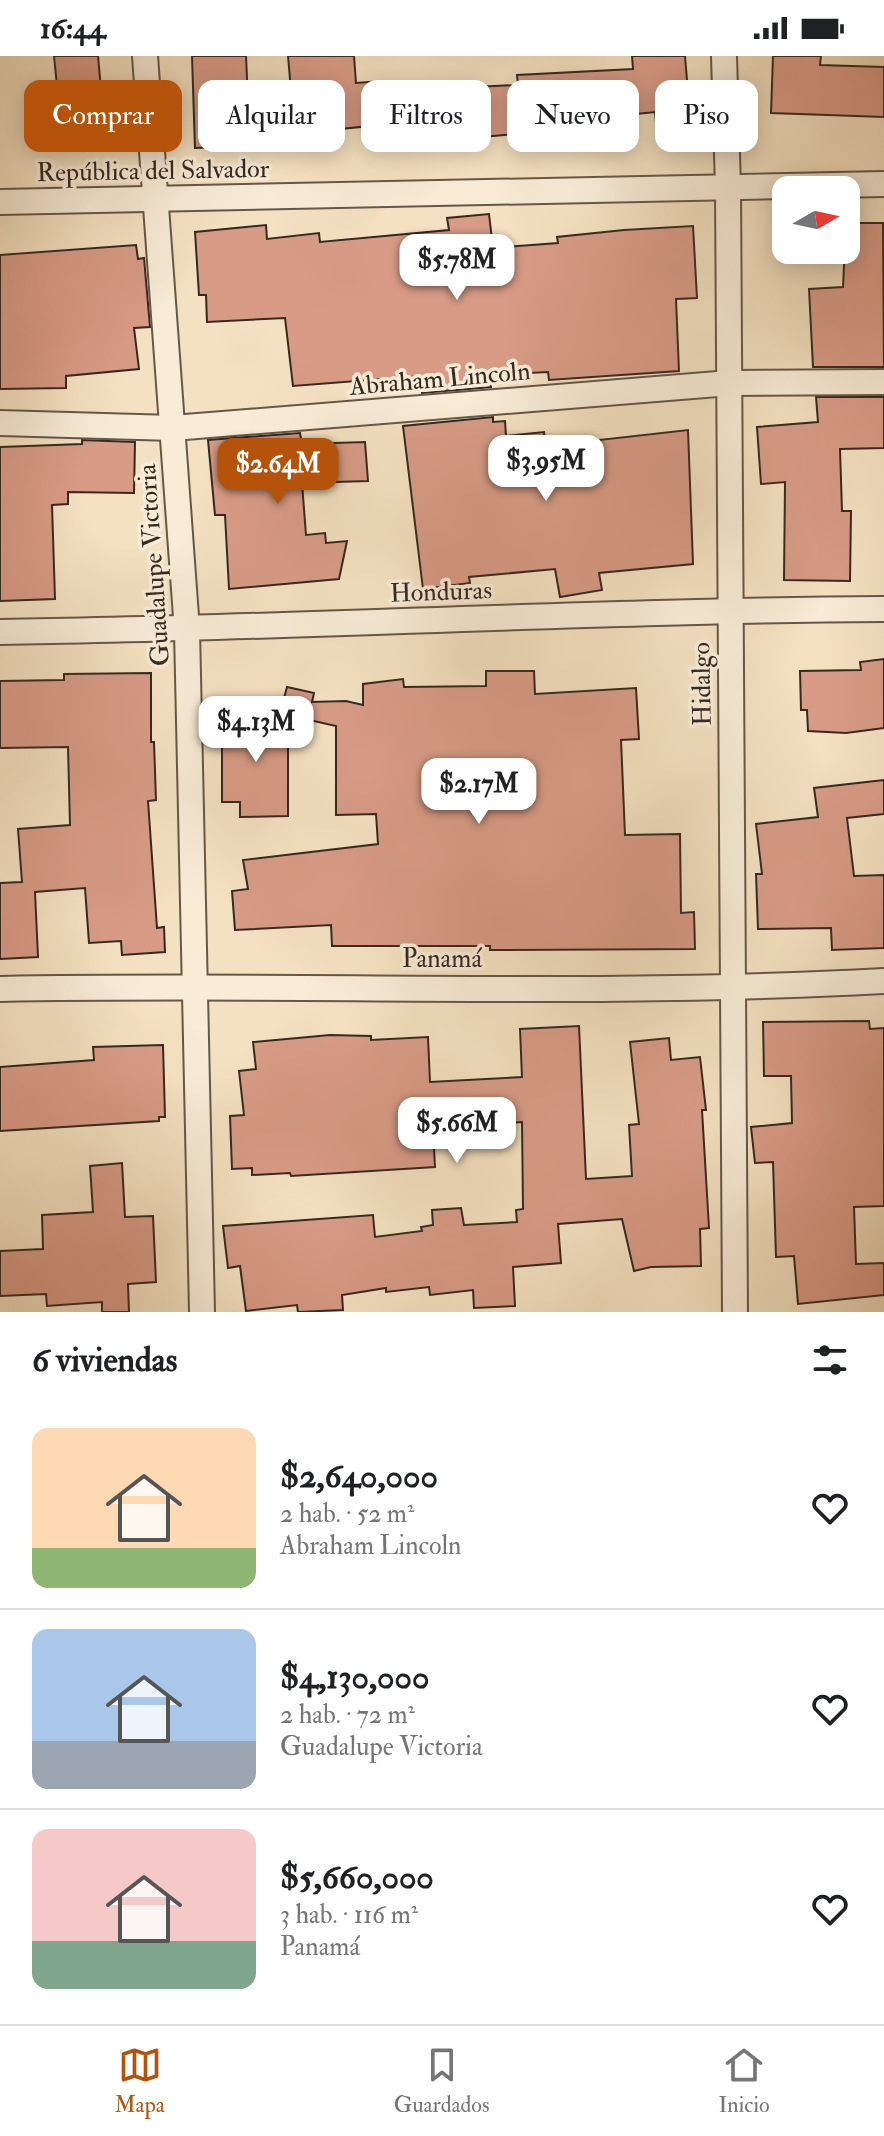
<!DOCTYPE html>
<html lang="es">
<meta charset="utf-8">
<style>
:root{--surface:#fff;--page:#f6f6f6;--text:#202124;--muted:#757577;--line:#e0e0e0;--accent:#b45309}
body{margin:0;font-family:"IM FELL Double Pica",serif;background:var(--page);color:var(--text);height:100vh;display:flex;flex-direction:column;font-size:30px;white-space:nowrap}
*{box-sizing:border-box;margin:0}
p{font-size:26px;color:var(--muted)}
.icon{flex:none;width:44px;height:44px;fill:none;stroke:currentColor;stroke-width:2;stroke-linecap:round;stroke-linejoin:round}
.map{position:relative;height:1256px;overflow:hidden}
.sheet{display:flex;flex-direction:column;background:var(--surface);flex:1}
.sheet>*{flex:none}
.top-card{position:absolute;left:24px;top:24px;width:836px;height:72px;display:flex;gap:16px}
.needle{width:52px;rotate:81deg}
.buttons{position:absolute;left:772px;top:120px;display:grid;gap:16px}
.buttons a{display:grid;place-items:center;width:88px;height:88px;border-radius:16px;background:var(--surface);box-shadow:0 4px 20px #0003;font-size:40px}
.price{position:absolute;translate:-50% -68px;padding:0 18px;border-radius:16px;background:#fff;color:#222;font-size:26px;line-height:52px;filter:drop-shadow(0 2px 4px #0008)}
.price::after{content:'';position:absolute;left:50%;top:48px;width:24px;height:18px;margin-left:-12px;background:inherit;clip-path:polygon(0 0,100% 0,50% 100%)}
.price.current{background:var(--accent);color:#fff}
ul{padding:0;list-style:none}
li{display:flex;align-items:center;gap:24px;height:200px;padding:0 32px}
li+li{border-top:2px solid var(--line)}
li span{display:grid;place-items:center;flex:none;width:224px;height:160px;border-radius:16px;color:#555}
li>.icon{margin-inline-start:auto}
span .icon{width:96px;height:96px;fill:#fffc;stroke-width:1}
li b{font-size:34px}
h2{display:flex;justify-content:space-between;align-items:center;height:96px;padding:0 32px;font-size:34px}
.pill{padding:0 28px;border-radius:16px;background:var(--surface);box-shadow:0 4px 20px #0003;font-size:28px;line-height:72px}
.pill.current{background:var(--accent);color:#fff}
.status{display:flex;justify-content:space-between;align-items:center;height:56px;padding:0 40px;background:var(--surface);direction:ltr}
.status svg{height:22px;fill:currentColor}
.tabs{display:flex;justify-content:space-around;align-items:center;height:112px;border-top:2px solid var(--line);background:var(--surface);font-size:22px;color:var(--muted)}
.tabs a{display:grid;justify-items:center;gap:4px}
.tabs .current{color:var(--accent)}
.map>svg:first-child{display:block}
</style>
<div class="status"><b>16:44</b><svg viewBox="0 0 49 12"><path d="M0 12V9h3v3zM5 12V6h3v6zM10 12V3h3v9zM15 12V0h3v12zM26 1h20v11H26zM47 4h2v5h-2z"/></svg></div>
<div class="map">
<svg width="884" height="1256" viewBox="0 0 884 1256">
<rect width="100%" height="100%" fill="#f4e1c1"/>
<filter id="stains"><feTurbulence type="fractalNoise" baseFrequency=".0025" numOctaves="4"/><feColorMatrix values="0 0 0 0 .2 0 0 0 0 .09 0 0 0 0 .02 0 0 0 .5 -.17"/></filter>
<radialGradient id="worn" r=".72"><stop offset=".6" stop-color="#630" stop-opacity="0"/><stop offset="1" stop-color="#630" stop-opacity=".3"/></radialGradient>
<g fill="#d89b86" stroke="#352922" stroke-width="2">
<polygon points="54,0 98,0 104,66 61,70"/>
<polygon points="192,0 246,0 250,90 195,92"/>
<polygon points="288,0 354,0 356,27 382,25 383,36 421,32 424,65 340,73 341,88 296,92"/>
<polygon points="632,0 685,0 692,85 658,87 655,56 607,61 607,65 514,69 515,78 427,86 424,45 474,41 473,31 518,29 517,19 633,13"/>
<polygon points="773,0 821,0 820,9 884,11 884,61 771,57"/>
<polygon points="489,158 493,192 558,187 557,181 624,174 693,170 697,242 676,243 679,315 549,324 548,316 490,319 491,331 422,337 421,320 293,330 285,262 207,266 206,239 199,239 195,176 266,169 267,183 319,177 320,186 449,174 447,162"/>
<polygon points="846,167 883,167 884,311 813,311 809,233 843,231"/>
<polygon points="136,189 138,203 144,202 150,271 134,272 139,313 66,320 66,332 0,333 0,199"/>
<polygon points="816,341 884,341 884,392 840,393 842,455 851,455 850,525 784,524 785,426 761,428 757,371 818,366"/>
<polygon points="493,361 493,366 505,365 506,380 544,376 545,384 591,381 591,385 688,374 693,508 599,517 602,534 560,541 555,513 469,521 470,527 423,533 403,370"/>
<polygon points="300,377 302,388 365,386 368,425 302,427 306,479 325,477 326,487 347,485 339,523 229,533 225,459 215,459 208,384"/>
<polygon points="82,384 135,386 134,437 68,436 68,448 52,449 55,543 0,545 0,391 82,388"/>
<polygon points="884,603 884,672 846,677 808,675 807,654 801,654 800,615 861,614 860,606"/>
<polygon points="486,615 534,615 535,638 636,632 639,683 621,684 625,779 680,778 681,857 694,856 695,893 490,894 490,890 332,890 331,869 235,874 232,835 248,833 243,804 378,788 376,758 336,759 336,670 270,655 271,647 283,646 287,631 314,637 312,646 346,645 363,649 363,628 403,623 404,631 486,630"/>
<polygon points="151,617 151,686 154,686 156,744 148,745 157,872 164,871 165,896 122,899 121,885 89,887 85,832 35,836 38,901 0,903 0,827 22,826 18,773 70,769 68,691 0,692 0,625 64,624 64,618"/>
<polygon points="222,659 288,659 288,760 240,761 240,746 222,746"/>
<polygon points="884,724 884,758 847,762 854,820 884,819 884,892 832,894 831,872 758,873 756,818 762,818 756,768 818,761 814,732"/>
<polygon points="869,965 870,973 884,972 884,1150 854,1151 856,1208 884,1207 884,1239 798,1248 794,1200 776,1201 773,1106 755,1107 751,1071 792,1067 791,1020 764,1020 763,966"/>
<polygon points="579,970 586,1123 632,1120 629,1069 639,1068 630,986 669,982 671,1004 700,1001 706,1054 702,1054 709,1172 700,1173 701,1210 651,1211 634,1215 622,1163 558,1168 561,1207 513,1211 515,1250 474,1252 473,1234 430,1239 429,1231 386,1236 386,1232 342,1239 343,1254 298,1256 297,1249 246,1255 240,1210 228,1212 223,1170 373,1159 375,1181 422,1175 421,1171 433,1169 432,1154 461,1152 464,1169 517,1166 516,1154 523,1153 522,1066 433,1073 435,1111 291,1120 290,1117 252,1119 252,1112 232,1113 230,1060 244,1059 239,1015 256,1013 253,986 330,979 371,980 371,984 428,981 430,1026 522,1021 520,973"/>
<polygon points="163,989 165,1061 159,1061 159,1065 0,1075 0,1011 94,1004 93,991"/>
<polygon points="122,1107 125,1161 153,1160 156,1226 128,1228 129,1256 102,1256 102,1246 47,1250 46,1238 0,1240 0,1195 43,1193 42,1159 93,1156 90,1110"/>
</g>
<g fill="none" stroke-linecap="round" stroke-linejoin="round">
<g stroke="#65574a" stroke-width="28">
<g id="minor">
<polyline points="145,0 187,574 202,1256"/>
<polyline points="724,0 728,131 735,1256"/>
<polyline points="0,146 884,128"/>
<polyline points="0,367 173,372 730,327 884,326"/>
<path d="M0,576C295,572 589,555 884,553"/>
<path d="M0,933C295,927 590,941 884,925"/>
</g>
</g>
<use href="#minor" stroke="#f8ecd7" stroke-width="24"/>
</g>
<g text-anchor="middle" dominant-baseline="central" stroke-width="7" stroke-linejoin="round" paint-order="stroke">
<g font-size="26" fill="#352922" stroke="#f8ecd7">
<text transform="translate(153 115) rotate(-1)">República del Salvador</text>
<text transform="translate(440 323) rotate(-5)">Abraham Lincoln</text>
<text transform="translate(154 509) rotate(-94)">Guadalupe Victoria</text>
<text transform="translate(441 536) rotate(-2)">Honduras</text>
<text transform="translate(702 628) rotate(-91)">Hidalgo</text>
<text x="442" y="903">Panamá</text>
</g>
</g>
<rect width="100%" height="100%" filter="url(#stains)"/>
<rect width="100%" height="100%" fill="url(#worn)"/>
</svg>
<div class="buttons">
<a><svg class="needle" viewBox="-14 -14 28 28"><path d="M0-13l5 13h-10z" fill="#e53935"/><path d="M0 13l5-13h-10z" fill="#757577"/></svg></a>
</div>
<b class="price" style="left:457px;top:246px">$5.78M</b>
<b class="price" style="left:546px;top:447px">$3.95M</b>
<b class="price current" style="left:278px;top:450px">$2.64M</b>
<b class="price" style="left:256px;top:708px">$4.13M</b>
<b class="price" style="left:479px;top:770px">$2.17M</b>
<b class="price" style="left:457px;top:1109px">$5.66M</b>
<div class="top-card">
<a class="pill current">Comprar</a>
<a class="pill">Alquilar</a>
<a class="pill">Filtros</a>
<a class="pill">Nuevo</a>
<a class="pill">Piso</a>
</div>
</div>
<section class="sheet">
<h2>6 viviendas<svg class="icon" aria-label="filters" viewBox="0 0 24 24"><path d="M4 7h16M4 17h16"/><circle cx="9" cy="7" r="2"/><circle cx="15" cy="17" r="2"/></svg></h2>
<ul>
<li><span style="background:linear-gradient(#ffd9b3 75%,#8fb573 0)"><svg class="icon" aria-label="home" viewBox="0 0 24 24"><path d="M3 11l9-7 9 7M6 9v11h12V9"/></svg></span><div><b>$2,640,000</b><p>2 hab. · 52 m²</p><p>Abraham Lincoln</p></div><svg class="icon" aria-label="heart" viewBox="0 0 24 24"><path d="M12 20l-8-8c-3-5 5-10 8-4 3-6 11-1 8 4z"/></svg></li>
<li><span style="background:linear-gradient(#a9c7e8 70%,#9aa5b1 0)"><svg class="icon" aria-label="home" viewBox="0 0 24 24"><path d="M3 11l9-7 9 7M6 9v11h12V9"/></svg></span><div><b>$4,130,000</b><p>2 hab. · 72 m²</p><p>Guadalupe Victoria</p></div><svg class="icon" aria-label="heart" viewBox="0 0 24 24"><path d="M12 20l-8-8c-3-5 5-10 8-4 3-6 11-1 8 4z"/></svg></li>
<li><span style="background:linear-gradient(#f6c9c9 70%,#7fa58c 0)"><svg class="icon" aria-label="home" viewBox="0 0 24 24"><path d="M3 11l9-7 9 7M6 9v11h12V9"/></svg></span><div><b>$5,660,000</b><p>3 hab. · 116 m²</p><p>Panamá</p></div><svg class="icon" aria-label="heart" viewBox="0 0 24 24"><path d="M12 20l-8-8c-3-5 5-10 8-4 3-6 11-1 8 4z"/></svg></li>
</ul>
</section>
<nav class="tabs">
<a class="current"><svg class="icon" aria-label="map" viewBox="0 0 24 24"><path d="M3 6l6-2 6 2 6-2v14l-6 2-6-2-6 2zM9 4v14M15 6v14"/></svg>Mapa</a>
<a><svg class="icon" aria-label="saved" viewBox="0 0 24 24"><path d="M7 4h10v16l-5-4-5 4z"/></svg>Guardados</a>
<a><svg class="icon" aria-label="home" viewBox="0 0 24 24"><path d="M3 11l9-7 9 7M6 9v11h12V9"/></svg>Inicio</a>
</nav>
